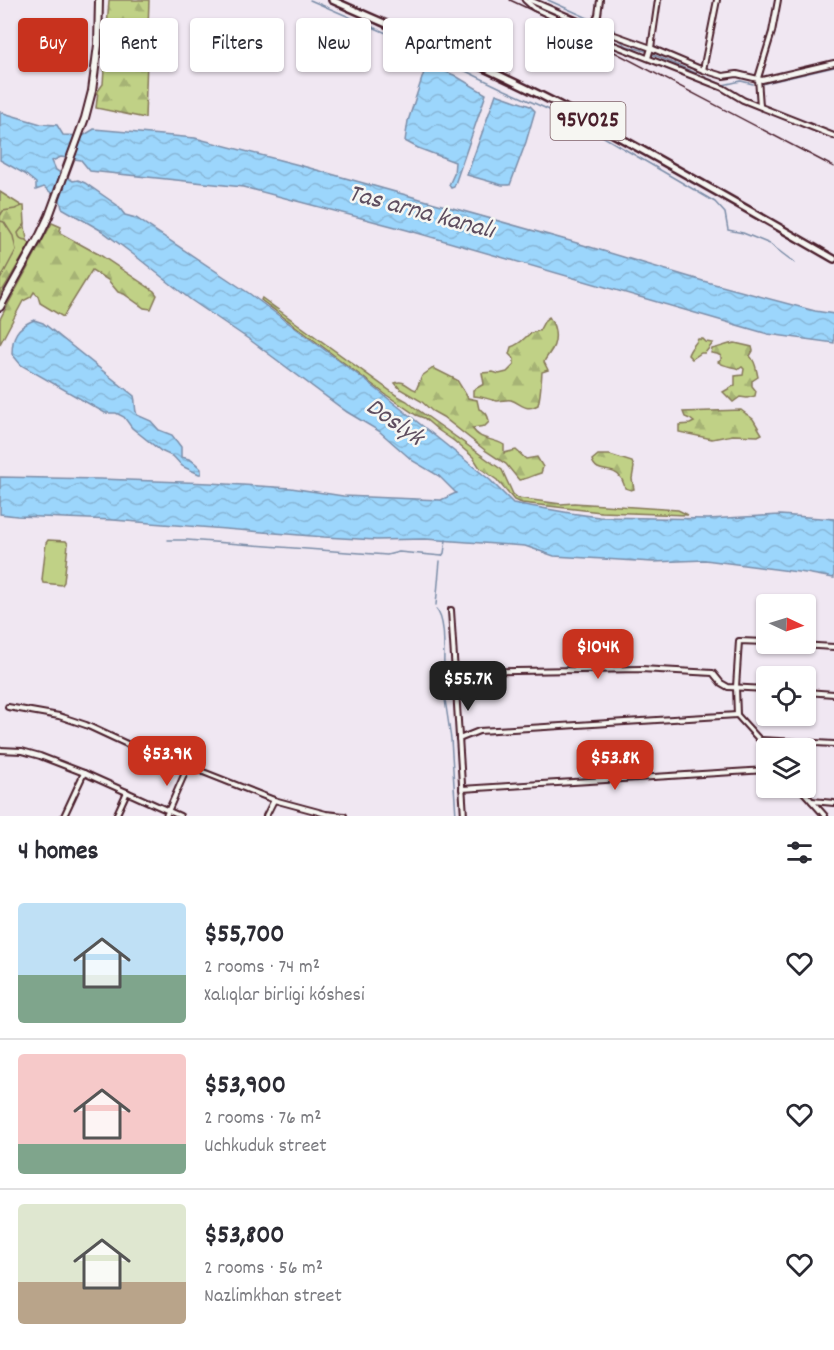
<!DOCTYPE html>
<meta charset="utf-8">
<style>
:root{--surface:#fff;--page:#f7f7f7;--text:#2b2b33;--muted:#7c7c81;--line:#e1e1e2;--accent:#c8321e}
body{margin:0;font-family:Dekko,sans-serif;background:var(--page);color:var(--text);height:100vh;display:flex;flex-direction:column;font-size:22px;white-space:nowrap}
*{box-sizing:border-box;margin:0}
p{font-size:20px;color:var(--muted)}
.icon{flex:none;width:33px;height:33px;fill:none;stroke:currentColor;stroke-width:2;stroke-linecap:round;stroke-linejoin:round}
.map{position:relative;height:816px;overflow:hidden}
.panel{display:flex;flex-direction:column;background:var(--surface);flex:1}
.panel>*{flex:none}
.hud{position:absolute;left:18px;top:18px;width:798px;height:54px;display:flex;gap:12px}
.needle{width:39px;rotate:94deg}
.buttons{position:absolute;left:756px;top:594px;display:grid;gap:12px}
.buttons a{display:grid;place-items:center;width:60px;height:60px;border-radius:6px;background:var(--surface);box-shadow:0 2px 4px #0004;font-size:30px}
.price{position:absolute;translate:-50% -51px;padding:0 14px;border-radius:12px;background:var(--accent);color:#fff;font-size:20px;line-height:39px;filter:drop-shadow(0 2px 3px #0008)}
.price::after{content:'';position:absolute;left:50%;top:36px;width:18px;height:14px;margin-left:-9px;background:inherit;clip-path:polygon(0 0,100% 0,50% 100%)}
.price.current{background:#222;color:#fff}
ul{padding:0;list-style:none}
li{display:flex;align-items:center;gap:18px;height:150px;padding:0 18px}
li+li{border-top:2px solid var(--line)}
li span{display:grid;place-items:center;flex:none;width:168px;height:120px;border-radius:6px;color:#555}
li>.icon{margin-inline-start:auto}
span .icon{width:72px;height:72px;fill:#fffc;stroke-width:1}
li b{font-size:26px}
h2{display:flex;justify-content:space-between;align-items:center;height:72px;padding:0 18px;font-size:26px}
.chip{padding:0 21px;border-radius:6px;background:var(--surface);box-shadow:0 2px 4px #0004;font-size:21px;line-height:54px}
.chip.current{background:var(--accent);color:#fff}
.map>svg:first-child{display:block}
</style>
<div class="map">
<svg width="834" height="816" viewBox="0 0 834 816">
<defs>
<pattern id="forest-firs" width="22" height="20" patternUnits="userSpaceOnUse" patternTransform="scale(1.5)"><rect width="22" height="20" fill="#c0d186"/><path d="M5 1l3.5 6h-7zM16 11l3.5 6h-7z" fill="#a6b374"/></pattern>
<pattern id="water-waves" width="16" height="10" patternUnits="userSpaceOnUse" patternTransform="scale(1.5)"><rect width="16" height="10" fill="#9cd6fc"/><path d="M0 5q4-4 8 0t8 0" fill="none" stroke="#88b7d8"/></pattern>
</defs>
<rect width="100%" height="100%" fill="#f0e7f2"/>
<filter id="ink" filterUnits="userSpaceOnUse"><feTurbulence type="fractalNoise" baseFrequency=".0167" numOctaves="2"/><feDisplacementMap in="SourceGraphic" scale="12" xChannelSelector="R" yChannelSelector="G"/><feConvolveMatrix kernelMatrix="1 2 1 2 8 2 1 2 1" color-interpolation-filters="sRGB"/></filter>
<g filter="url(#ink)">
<g fill="#c0d186" stroke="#857858" stroke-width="1.5">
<polygon points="0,192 22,206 27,240 0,286"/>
<polygon points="48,540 66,541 68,544 64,582 62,585 43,583 42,580 46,543"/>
</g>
<g fill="url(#forest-firs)" stroke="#857858" stroke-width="1.5">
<polygon points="109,0 149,0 145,118 96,108 98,91 103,84"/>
<path d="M22,206H24L25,224L18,233C19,238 21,240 27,240L30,244L0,295V280L16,250L13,236L4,222L0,221V216L3,211L15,209Z"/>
<polygon points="52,223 61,227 60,230 60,233 100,255 154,291 157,295 151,309 144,308 124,294 118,292 108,280 92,270 63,317 40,303 38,296 34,292 31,297 23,301 0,344 0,319"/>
<polygon points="262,298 396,395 407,401 414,407 502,470 513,494 518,498 561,504 574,503 678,510 688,515 601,512 522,503 514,500 497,480 480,468 473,457 454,441 438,430 424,418 416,415 385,394 261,300"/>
<path d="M549,317C557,328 558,343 549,354C547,357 545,359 544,362L548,370L542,372C541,383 541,394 538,405C526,412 522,404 511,400C507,399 502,401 497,401C490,400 482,396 473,396V390L484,384L482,373L493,372L499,374L507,372L514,365V359L509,354L511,347C526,342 524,333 539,331L545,320Z"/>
<path d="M698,339H703L706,342L713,343L705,353H701L692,359L688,355C690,348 695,345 698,339Z"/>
<path d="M735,343L752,347L753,351L750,356C756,362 756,369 758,377L752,381V386L756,391L755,396L747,398L740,397L733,402L723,392L735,385V376L743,375L744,369L742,367L739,369C732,366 725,367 718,362L721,360V356L717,354L711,353L712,349C721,347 727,344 735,343Z"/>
<path d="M433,368L457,380L468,398L477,400L479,409C485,411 488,414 489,422L485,426L472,428C481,442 492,437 504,445V453L516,450L526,459L537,457L543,467L541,473C533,475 527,479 519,480L506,464L486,451L443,417L432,411L421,401L400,389L395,383C405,379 408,388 416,390L422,376Z"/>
<polygon points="741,410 753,419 762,434 758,436 733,435 712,439 679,432 679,425 690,424 694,422 690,419 685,417 683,412"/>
<path d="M598,455H610L632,462L634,467L632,479L634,489L631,490L625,488C625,487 622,479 621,478C612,465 597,476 592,460Z"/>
</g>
<g fill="url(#water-waves)" stroke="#7b8da8" stroke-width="1.5">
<polygon points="428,65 454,75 486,94 454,187 451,188 449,185 454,174 455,162 418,148 405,141 408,121 425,69"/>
<polygon points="496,94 530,106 535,111 526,142 510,185 502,185 467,175"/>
<polygon points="0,112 41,124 57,125 63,135 83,136 94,129 195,138 299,165 570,241 703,281 815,311 834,314 834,343 768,334 407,230 243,187 90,171 81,160 61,157 52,161 56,170 73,181 78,180 85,183 117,205 125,215 136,218 250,294 365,380 490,480 513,503 570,513 599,517 708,519 780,515 834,519 834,578 806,573 705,560 653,562 554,556 525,546 425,539 376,540 324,537 113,520 17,516 0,514 0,477 100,479 210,483 291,488 343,496 441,500 456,493 439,476 413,461 379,431 347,412 250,340 191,300 138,258 102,231 62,208 60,200 44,187 36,190 36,183 25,174 0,160"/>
<path d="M34,320L43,323L134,396C136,403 134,408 137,415L151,421L159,430L172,435L181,447V457C192,459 193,461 201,469V474H199L186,468L182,466L174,457L161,451L132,428L124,417L116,413H105L21,365L12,354C12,336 17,327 34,320Z"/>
</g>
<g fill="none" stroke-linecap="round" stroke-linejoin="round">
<g stroke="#7b8da8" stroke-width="1.5">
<polyline points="310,0 391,35 505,90 585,126 715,202 725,213 728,230 743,233 770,244 795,263"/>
<polyline points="548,0 590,19"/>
<polyline points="600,24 614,30"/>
<polyline points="617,38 627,46 646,51"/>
<polyline points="652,54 723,85 741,81 753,84"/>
<polyline points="761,84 834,67"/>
<polyline points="168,540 187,540 387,555 399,552 442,556 444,553 446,540"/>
<polyline points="436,605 440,561"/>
<path d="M436,609C447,621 443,655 444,672"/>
<polyline points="444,675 444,693 451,739 456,816"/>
</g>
<g stroke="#4a1f2b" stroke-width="8">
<g id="minor">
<polyline points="525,0 534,8 609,43 723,88 743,100 834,136"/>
<polyline points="530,0 592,27 651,48 703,70 723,76 737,74 762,80 834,63"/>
<polyline points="591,35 592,27 598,15 600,0"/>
<polyline points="648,58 651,48 658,0"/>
<polyline points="703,70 717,0"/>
<polyline points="760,106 758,78 772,32 778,0"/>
<polyline points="451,610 464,816"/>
<polyline points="766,642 739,641 736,687 737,715 767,748"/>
<polyline points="783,644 834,647"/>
<polyline points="455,672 641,669 713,673 721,683 728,687 766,689"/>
<polyline points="806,692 834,694"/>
<polyline points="8,707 59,716 86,725 142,751 188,766 274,800 326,814 344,816"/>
<polyline points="459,739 479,731 737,715"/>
<polyline points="761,740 834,744"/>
<polyline points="0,750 22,751 40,756 84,773 180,816"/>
<polyline points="800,788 825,816"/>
<polyline points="462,789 766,770"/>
<polyline points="812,801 834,803"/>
<polyline points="64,816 84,773"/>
<polyline points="116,816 127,792"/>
<polyline points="166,816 188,766"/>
<polyline points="266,816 274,800"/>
</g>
</g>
<g stroke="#4a1f2b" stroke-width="10">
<path id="major" d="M332,0C406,33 480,64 552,101C647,151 740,205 834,259"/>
</g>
<g stroke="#4a1f2b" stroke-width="10">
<polyline id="highway" points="0,307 40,235 49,216 85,118 92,91 98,45 99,0"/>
</g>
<use href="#minor" stroke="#f6f6f2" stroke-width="4"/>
<use href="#major" stroke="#f6f6f2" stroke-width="5"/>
<use href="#highway" stroke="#f6f6f2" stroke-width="6"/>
<polyline stroke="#4a1f2b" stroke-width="1.5" points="510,0 559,23 834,167"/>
</g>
</g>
<g text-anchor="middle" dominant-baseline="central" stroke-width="5" stroke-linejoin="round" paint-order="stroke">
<rect fill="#f6f6f2" stroke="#7e6067" stroke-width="1.5" x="550.5" y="102" width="75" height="38" rx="4.5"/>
<g font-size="22" font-weight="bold" fill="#4a1f2b">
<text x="588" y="121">95V025</text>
</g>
<g font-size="26" font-style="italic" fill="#5e4d5f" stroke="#f6f6f2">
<text transform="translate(421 213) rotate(15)">Tas arna kanalı</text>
<text transform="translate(394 423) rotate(35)">Doslyk</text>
</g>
</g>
</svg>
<div class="buttons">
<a><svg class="needle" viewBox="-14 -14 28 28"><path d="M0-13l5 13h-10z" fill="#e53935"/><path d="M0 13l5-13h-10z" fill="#7c7c81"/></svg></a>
<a><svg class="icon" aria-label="locate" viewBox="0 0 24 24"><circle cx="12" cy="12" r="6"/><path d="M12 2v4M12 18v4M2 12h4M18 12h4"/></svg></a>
<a><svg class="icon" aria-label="layers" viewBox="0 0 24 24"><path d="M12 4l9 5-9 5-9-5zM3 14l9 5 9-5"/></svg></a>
</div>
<b class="price" style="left:598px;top:680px">$104K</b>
<b class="price current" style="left:468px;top:712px">$55.7K</b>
<b class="price" style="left:167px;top:787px">$53.9K</b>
<b class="price" style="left:615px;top:791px">$53.8K</b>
<div class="hud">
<a class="chip current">Buy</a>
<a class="chip">Rent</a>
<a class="chip">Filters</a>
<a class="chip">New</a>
<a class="chip">Apartment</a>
<a class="chip">House</a>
</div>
</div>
<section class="panel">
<h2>4 homes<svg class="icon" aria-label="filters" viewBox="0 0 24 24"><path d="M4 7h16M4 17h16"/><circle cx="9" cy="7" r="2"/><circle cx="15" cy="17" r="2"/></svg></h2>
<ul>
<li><span style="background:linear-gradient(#bfe0f5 60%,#7fa58c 0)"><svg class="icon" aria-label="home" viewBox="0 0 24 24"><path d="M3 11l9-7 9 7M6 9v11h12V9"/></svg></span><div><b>$55,700</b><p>2 rooms · 74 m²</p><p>Xalıqlar birligi kóshesi</p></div><svg class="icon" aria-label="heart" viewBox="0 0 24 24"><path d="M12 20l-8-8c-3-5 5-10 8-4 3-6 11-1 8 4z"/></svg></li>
<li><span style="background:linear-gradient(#f6c9c9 75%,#7fa58c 0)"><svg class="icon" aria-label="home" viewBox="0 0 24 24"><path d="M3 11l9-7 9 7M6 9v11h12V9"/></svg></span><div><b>$53,900</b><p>2 rooms · 76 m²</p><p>Uchkuduk street</p></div><svg class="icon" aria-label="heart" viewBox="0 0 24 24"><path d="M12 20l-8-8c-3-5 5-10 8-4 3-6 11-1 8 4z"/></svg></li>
<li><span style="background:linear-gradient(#dfe7d0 65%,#b9a48a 0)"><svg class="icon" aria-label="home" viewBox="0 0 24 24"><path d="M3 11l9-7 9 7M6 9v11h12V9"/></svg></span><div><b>$53,800</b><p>2 rooms · 56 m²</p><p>Nazlimkhan street</p></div><svg class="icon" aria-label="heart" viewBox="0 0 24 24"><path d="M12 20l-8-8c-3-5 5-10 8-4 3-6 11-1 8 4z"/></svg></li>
</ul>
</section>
